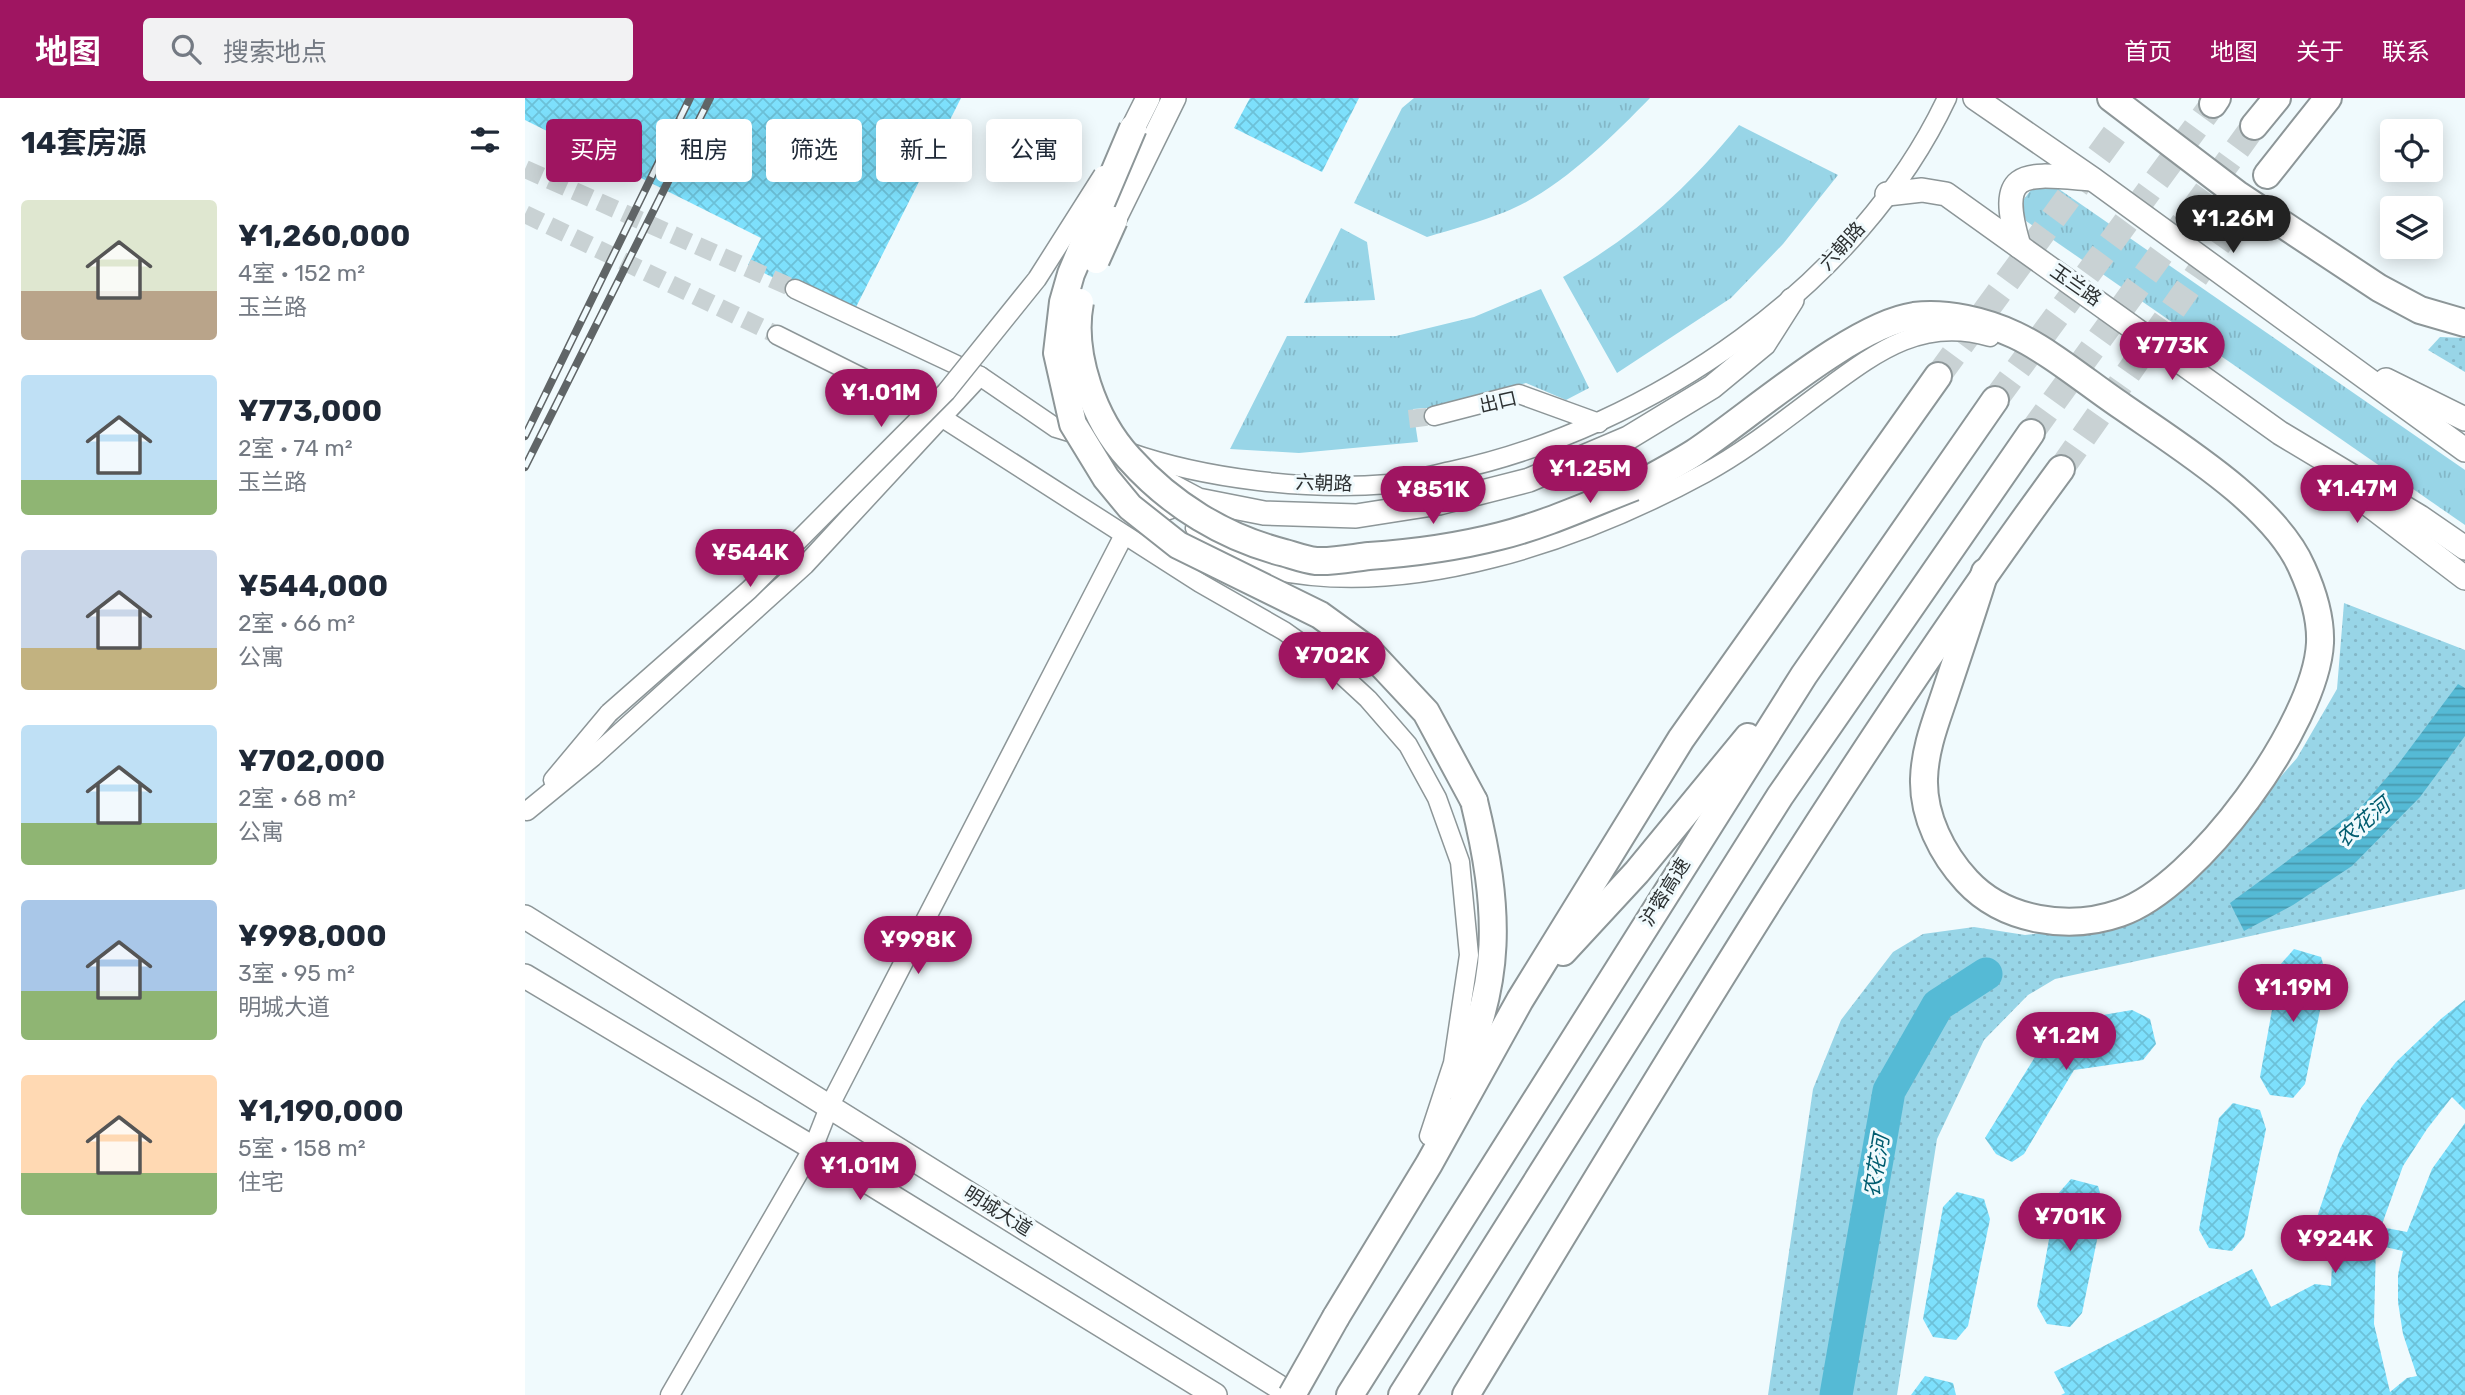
<!DOCTYPE html>
<html lang="zh">
<meta charset="utf-8">
<style>
:root{--surface:#fff;--page:#f2f2f3;--text:#1f2937;--muted:#747a83;--accent:#9f1561}
body{margin:0;font-family:Rubik,"Noto Sans SC",sans-serif;background:var(--page);color:var(--text);height:100vh;display:flex;flex-direction:column;font-size:26px;white-space:nowrap}
*{box-sizing:border-box;margin:0}
p{font-size:23px;color:var(--muted)}
.icon{flex:none;width:38px;height:38px;fill:none;stroke:currentColor;stroke-width:2;stroke-linecap:round;stroke-linejoin:round}
.map{position:relative;flex:1;overflow:hidden}
.side{display:flex;flex-direction:column;background:var(--surface);width:525px}
.side>*{flex:none}
.top-card{position:absolute;left:21px;top:21px;width:665px;height:63px;display:flex;gap:14px}
.fabs{position:absolute;left:1855px;top:21px;display:grid;gap:14px}
.fabs a{display:grid;place-items:center;width:63px;height:63px;border-radius:7px;background:var(--surface);box-shadow:0 4px 18px #0003;font-size:35px}
.price{position:absolute;translate:-50% -60px;padding:0 16px;border-radius:24px;background:var(--accent);color:#fff;font-size:23px;line-height:46px;filter:drop-shadow(0 2px 4px #0008)}
.price::after{content:'';position:absolute;left:50%;top:42px;width:21px;height:16px;margin-left:-10px;background:inherit;clip-path:polygon(0 0,100% 0,50% 100%)}
.price.on{background:#222;color:#fff}
ul{padding:0;list-style:none}
li{display:flex;align-items:center;gap:21px;height:175px;padding:0 21px}
li span{display:grid;place-items:center;flex:none;width:196px;height:140px;border-radius:7px;color:#555}
li>.icon{margin-inline-start:auto}
span .icon{width:84px;height:84px;fill:#fffc;stroke-width:1}
li b{font-size:30px}
h2{display:flex;justify-content:space-between;align-items:center;height:84px;padding:0 21px;font-size:30px}
.chip{padding:0 24px;border-radius:7px;background:var(--surface);box-shadow:0 4px 18px #0003;font-size:24px;line-height:63px}
.chip.on{background:var(--accent);color:#fff}
header{display:flex;align-items:center;gap:42px;box-sizing:border-box;height:98px;padding:0 35px;background:var(--accent);color:#fff}
header strong{font-size:33px}
nav{display:flex;gap:38px;margin-inline-start:auto;font-size:24px}
.search{width:490px;height:63px;background:var(--page);display:flex;align-items:center;gap:18px;box-sizing:border-box;padding:0 24px;border-radius:7px;color:var(--muted);font-size:26px}
main{display:flex;flex:1;min-height:0}
.map>svg:first-child{display:block}
</style>
<header>
<strong>地图</strong>
<div class="search"><svg class="icon" aria-label="search" viewBox="0 0 24 24"><circle cx="10" cy="10" r="6"/><path d="M15 15l6 6"/></svg>搜索地点</div>
<nav><a>首页</a><a>地图</a><a>关于</a><a>联系</a></nav>
</header>
<main>
<section class="side">
<h2>14套房源<svg class="icon" aria-label="filters" viewBox="0 0 24 24"><path d="M4 7h16M4 17h16"/><circle cx="9" cy="7" r="2"/><circle cx="15" cy="17" r="2"/></svg></h2>
<ul>
<li><span style="background:linear-gradient(#dfe7d0 65%,#b9a48a 0)"><svg class="icon" aria-label="home" viewBox="0 0 24 24"><path d="M3 11l9-7 9 7M6 9v11h12V9"/></svg></span><div><b>¥1,260,000</b><p>4室 · 152 m²</p><p>玉兰路</p></div></li>
<li><span style="background:linear-gradient(#bfe0f5 75%,#8fb573 0)"><svg class="icon" aria-label="home" viewBox="0 0 24 24"><path d="M3 11l9-7 9 7M6 9v11h12V9"/></svg></span><div><b>¥773,000</b><p>2室 · 74 m²</p><p>玉兰路</p></div></li>
<li><span style="background:linear-gradient(#c9d6e8 70%,#c2b280 0)"><svg class="icon" aria-label="home" viewBox="0 0 24 24"><path d="M3 11l9-7 9 7M6 9v11h12V9"/></svg></span><div><b>¥544,000</b><p>2室 · 66 m²</p><p>公寓</p></div></li>
<li><span style="background:linear-gradient(#bfe0f5 70%,#8fb573 0)"><svg class="icon" aria-label="home" viewBox="0 0 24 24"><path d="M3 11l9-7 9 7M6 9v11h12V9"/></svg></span><div><b>¥702,000</b><p>2室 · 68 m²</p><p>公寓</p></div></li>
<li><span style="background:linear-gradient(#a9c7e8 65%,#8fb573 0)"><svg class="icon" aria-label="home" viewBox="0 0 24 24"><path d="M3 11l9-7 9 7M6 9v11h12V9"/></svg></span><div><b>¥998,000</b><p>3室 · 95 m²</p><p>明城大道</p></div></li>
<li><span style="background:linear-gradient(#ffd9b3 70%,#8fb573 0)"><svg class="icon" aria-label="home" viewBox="0 0 24 24"><path d="M3 11l9-7 9 7M6 9v11h12V9"/></svg></span><div><b>¥1,190,000</b><p>5室 · 158 m²</p><p>住宅</p></div></li>
</ul>
</section>
<div class="map">
<svg width="1940" height="1297" viewBox="0 0 1940 1297">
<defs>
<pattern id="grass-tufts" width="24" height="20" patternUnits="userSpaceOnUse" patternTransform="scale(1.75)"><rect width="24" height="20" fill="#98d5e7"/><path d="M3 7l-1-3M5 7V3M7 7l1-3M15 17l-1-3M17 17v-4M19 17l1-3" fill="none" stroke="#83b7c7"/></pattern>
<pattern id="park-dots" width="8" height="8" patternUnits="userSpaceOnUse" patternTransform="scale(1.75)"><rect width="8" height="8" fill="#98d5e7"/><path d="M2 2h.1M6 6h.1" fill="none" stroke="#83b7c7" stroke-width="1.8" stroke-linecap="round"/></pattern>
<pattern id="water-rules" width="6" height="5" patternUnits="userSpaceOnUse" patternTransform="scale(1.75)"><rect width="6" height="5" fill="#55bad5"/><path d="M0 2.5h6" fill="none" stroke="#4798ad"/></pattern>
<pattern id="building-cross-hatch" width="8" height="8" patternUnits="userSpaceOnUse" patternTransform="scale(1.75)"><rect width="8" height="8" fill="#7de0fc"/><path d="M0 0l8 8M0 8l8-8" fill="none" stroke="#6cc1d8"/></pattern>
</defs>
<rect width="100%" height="100%" fill="#f0fafd"/>
<g fill="url(#grass-tufts)">
<path d="M889,0H1125C1086,40 1033,93 980,114C955,124 928,131 902,139L829,105L877,10Z"/>
<path d="M1214,27L1313,77L1258,146L1206,200L1092,275L1038,179C1112,136 1160,93 1214,27Z"/>
<polygon points="1509,88 1531,89 1940,372 1940,427 1501,123 1496,105"/>
<polygon points="816,130 842,144 850,202 779,205"/>
<polygon points="1016,191 1064,290 1041,302 1001,285 915,309 888,311 893,344 774,355 705,351 762,238 871,238 949,219"/>
</g>
<g fill="url(#park-dots)">
<polygon points="1915,239 1940,240 1940,274 1903,252"/>
<polygon points="1819,505 1940,552 1940,791 1530,881 1503,897 1459,942 1412,1041 1372,1297 1243,1297 1288,991 1316,922 1368,854 1398,836 1449,829 1500,837 1576,828 1655,794 1772,660 1812,591"/>
</g>
<polygon fill="url(#water-rules)" points="1933,586 1940,590 1940,638 1895,699 1827,768 1768,807 1719,833 1705,805 1837,708 1871,669"/>
<g fill="none" stroke-linecap="round" stroke-linejoin="round">
<polyline stroke="#55bad5" stroke-width="33" points="1311,1297 1364,993 1413,907 1461,876"/>
</g>
<g fill="url(#building-cross-hatch)" fill-rule="evenodd">
<polygon points="0,0 436,0 326,219 223,167 236,140 0,22"/>
<polygon points="725,0 834,0 797,74 709,30"/>
<polygon points="1769,851 1796,859 1802,878 1780,986 1768,1000 1745,997 1735,979 1755,867"/>
<path d="M1940,902V1012L1927,999L1902,1031L1878,1068L1856,1129L1882,1134L1907,1071L1940,1025V1297H1536L1540,1295L1529,1274L1727,1171L1746,1209L1790,1186L1806,1188L1808,1143L1786,1137L1815,1051L1837,1008L1871,964L1917,920ZM1851,1147L1878,1153L1873,1177V1204L1878,1236L1892,1278L1882,1280L1865,1294L1849,1226Z"/>
<polygon points="1607,912 1625,921 1631,946 1618,962 1549,972 1499,1056 1487,1064 1471,1056 1460,1040 1526,933 1537,924"/>
<polygon points="1708,1005 1735,1012 1741,1031 1719,1139 1707,1153 1684,1150 1674,1132 1694,1020"/>
<polygon points="1546,1081 1573,1088 1579,1108 1557,1215 1545,1229 1522,1226 1512,1208 1532,1097"/>
<polygon points="1432,1094 1459,1101 1465,1121 1443,1228 1431,1242 1408,1239 1398,1221 1418,1109"/>
<polygon points="1400,1278 1428,1285 1431,1297 1386,1297"/>
</g>
<g fill="none" stroke-linecap="round" stroke-linejoin="round">
<g stroke="#c9d2d4" stroke-width="18" stroke-dasharray="18 9" stroke-linecap="butt">
<polyline points="0,71 270,191"/>
<polyline points="0,116 252,237"/>
<polyline points="884,321 909,318"/>
</g>
<g stroke="#c9d2d4" stroke-width="26" stroke-dasharray="26 13" stroke-linecap="butt">
<polyline points="1413,278 1616,0"/>
<polyline points="1470,302 1688,6"/>
<polyline points="1506,335 1729,28"/>
<polyline points="1536,371 1742,77"/>
</g>
<g stroke="#8d9698" stroke-width="21">
<g id="minor">
<polyline points="270,191 455,278 531,330 557,338"/>
<polyline points="252,237 416,319 675,485 759,533 804,565 843,601 883,647 912,700 935,764 944,857 928,965 904,1038"/>
<polyline points="909,318 994,296 1074,325"/>
<path d="M603,354C680,381 783,393 864,386C885,384 906,377 926,373C1126,330 1334,187 1422,0"/>
<polyline points="580,369 644,412"/>
<path d="M670,430C693,444 717,465 744,471C884,503 1057,442 1180,375C1221,353 1259,322 1297,294C1349,256 1396,218 1465,239"/>
<polyline points="28,682 84,615"/>
<polyline points="2,713 68,659 280,467 455,278"/>
<polyline points="145,1297 288,1050 305,1007 599,437"/>
</g>
</g>
<g stroke="#8d9698" stroke-width="26">
<g id="major">
<polyline points="1450,0 1569,82 1940,352"/>
<polyline points="608,30 623,0"/>
<polyline points="1362,96 1397,92 1421,96 1755,335 1895,419 1940,450"/>
<polyline points="589,122 649,0"/>
<path d="M1494,148C1470,68 1501,76 1566,81"/>
<polyline points="1861,282 1940,321"/>
<polyline points="639,384 673,402 739,415 831,418 914,405 1004,382 1103,340 1187,289 1239,246 1267,202"/>
<polyline points="1814,384 1940,480"/>
<polyline points="0,819 767,1297"/>
<polyline points="0,878 288,1050 690,1297"/>
</g>
</g>
<g stroke="#8d9698" stroke-width="30">
<g id="highway">
<polyline points="1586,0 1712,96 1854,190 1895,212 1940,225"/>
<polyline points="1688,6 1692,0"/>
<polyline points="1729,28 1752,0"/>
<polyline points="1742,77 1803,0"/>
<path d="M1109,389C1129,378 1150,367 1169,355C1225,318 1327,227 1389,218C1422,214 1460,223 1490,237C1526,254 1565,287 1598,309C1654,348 1750,407 1777,470C1787,492 1796,520 1795,545C1791,626 1672,789 1595,815C1544,833 1479,823 1442,783C1417,756 1398,718 1399,681C1400,648 1412,621 1422,590C1435,551 1448,513 1460,474"/>
<polyline points="1038,854 1112,774 1223,639"/>
<path d="M929,987C979,886 975,810 949,703"/>
<polyline points="811,1219 904,1066 995,902 1156,641 1413,278"/>
<polyline points="825,1297 1279,577 1470,302"/>
<polyline points="877,1297 1255,698 1506,335"/>
<path d="M941,1297C1131,984 1319,666 1536,371"/>
</g>
</g>
<use href="#minor" stroke="#fff" stroke-width="18"/>
<use href="#major" stroke="#fff" stroke-width="23"/>
<use href="#highway" stroke="#fff" stroke-width="26"/>
<g stroke="#606567" stroke-width="8">
<g id="rail">
<polyline points="0,338 165,0"/>
<polyline points="0,369 185,0"/>
</g>
</g>
<use href="#rail" stroke="#f0fafd" stroke-width="5" stroke-dasharray="16" stroke-linecap="butt"/>
<g stroke="#8d9698" stroke-width="21" stroke-linecap="butt">
<polyline id="minor-bridge" points="84,615 224,492 421,294 512,181 578,77"/>
</g>
<g stroke="#8d9698" stroke-width="30" stroke-linecap="butt">
<g id="highway-bridge">
<polyline points="608,30 546,176 538,204 532,255 548,326 581,380 605,409 653,447 795,517 842,551 901,614 949,703"/>
<polyline points="571,162 589,122"/>
<path d="M555,204C545,256 569,322 604,360C646,407 700,440 760,455C770,458 781,462 791,463C808,464 827,460 844,458C888,455 932,449 975,438C1020,427 1065,406 1109,389"/>
<polyline points="767,1297 811,1219"/>
</g>
</g>
<use href="#minor-bridge" stroke="#fff" stroke-width="18"/>
<use href="#highway-bridge" stroke="#fff" stroke-width="26"/>
</g>
<g text-anchor="middle" dominant-baseline="central" stroke-width="6" stroke-linejoin="round" paint-order="stroke">
<g font-size="19" fill="#2d3132" stroke="#f0fafd">
<text transform="translate(1317 148) rotate(-48)">六朝路</text>
<text transform="translate(1551 187) rotate(35)">玉兰路</text>
<text transform="translate(973 304) rotate(-13)">出口</text>
<text transform="translate(799 385) rotate(2)">六朝路</text>
<text transform="translate(1140 794) rotate(-58)">沪蓉高速</text>
<text transform="translate(473 1113) rotate(32)">明城大道</text>
</g>
<g font-size="21" font-style="italic" fill="#015c6f" stroke="#f0fafd">
<text transform="translate(1838 724) rotate(-40)">农花河</text>
<text transform="translate(1351 1068) rotate(-80)">农花河</text>
</g>
</g>
</svg>
<div class="fabs">
<a><svg class="icon" aria-label="locate" viewBox="0 0 24 24"><circle cx="12" cy="12" r="6"/><path d="M12 2v4M12 18v4M2 12h4M18 12h4"/></svg></a>
<a><svg class="icon" aria-label="layers" viewBox="0 0 24 24"><path d="M12 4l9 5-9 5-9-5zM3 14l9 5 9-5"/></svg></a>
</div>
<b class="price on" style="left:1708px;top:157px">¥1.26M</b>
<b class="price" style="left:1647px;top:284px">¥773K</b>
<b class="price" style="left:356px;top:331px">¥1.01M</b>
<b class="price" style="left:1065px;top:407px">¥1.25M</b>
<b class="price" style="left:1832px;top:427px">¥1.47M</b>
<b class="price" style="left:908px;top:428px">¥851K</b>
<b class="price" style="left:225px;top:491px">¥544K</b>
<b class="price" style="left:807px;top:594px">¥702K</b>
<b class="price" style="left:393px;top:878px">¥998K</b>
<b class="price" style="left:1768px;top:926px">¥1.19M</b>
<b class="price" style="left:1541px;top:974px">¥1.2M</b>
<b class="price" style="left:335px;top:1104px">¥1.01M</b>
<b class="price" style="left:1545px;top:1155px">¥701K</b>
<b class="price" style="left:1810px;top:1177px">¥924K</b>
<div class="top-card">
<a class="chip on">买房</a>
<a class="chip">租房</a>
<a class="chip">筛选</a>
<a class="chip">新上</a>
<a class="chip">公寓</a>
</div>
</div>
</main>
